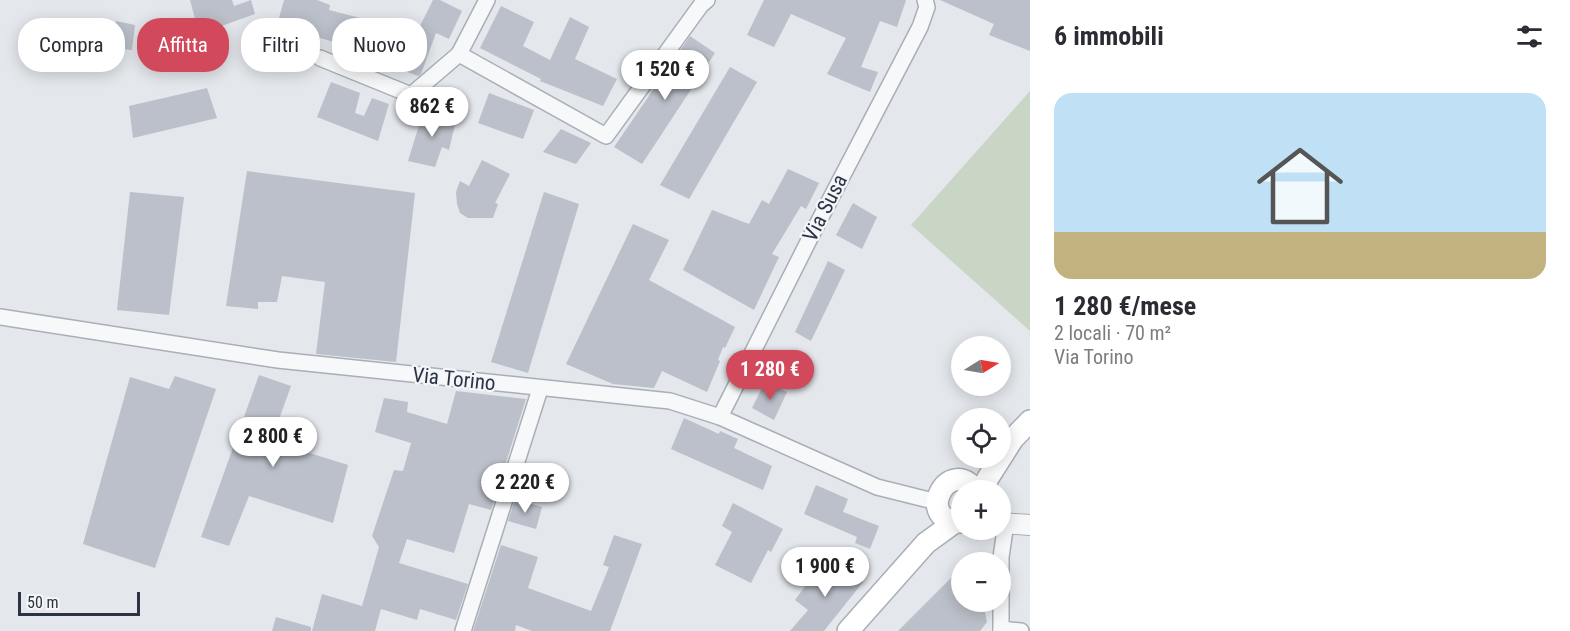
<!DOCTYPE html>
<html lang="it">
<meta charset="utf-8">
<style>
:root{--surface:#fff;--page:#f2f2f3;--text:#2b2b33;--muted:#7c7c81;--line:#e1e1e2;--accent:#d1495b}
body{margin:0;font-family:"Roboto Condensed",sans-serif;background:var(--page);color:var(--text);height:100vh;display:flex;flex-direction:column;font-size:22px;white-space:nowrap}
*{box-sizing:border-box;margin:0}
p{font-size:20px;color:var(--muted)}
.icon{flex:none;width:33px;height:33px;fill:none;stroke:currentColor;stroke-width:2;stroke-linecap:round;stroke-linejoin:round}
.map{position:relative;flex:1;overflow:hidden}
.panel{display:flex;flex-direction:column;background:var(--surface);width:540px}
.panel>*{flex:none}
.hud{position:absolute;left:18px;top:18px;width:570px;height:54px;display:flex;gap:12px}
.needle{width:39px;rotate:79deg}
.tools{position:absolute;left:951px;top:336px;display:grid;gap:12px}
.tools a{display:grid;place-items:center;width:60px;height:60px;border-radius:50%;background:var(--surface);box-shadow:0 3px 15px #0003;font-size:30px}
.scale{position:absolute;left:18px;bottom:15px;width:122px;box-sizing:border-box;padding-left:6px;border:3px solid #2b3445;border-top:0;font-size:16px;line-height:21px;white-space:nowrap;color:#2b3445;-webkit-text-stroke:4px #f4f6f9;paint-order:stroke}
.price{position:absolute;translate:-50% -51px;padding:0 14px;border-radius:21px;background:#fff;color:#222;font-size:20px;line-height:39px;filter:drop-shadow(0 2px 3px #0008)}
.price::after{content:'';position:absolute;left:50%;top:36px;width:18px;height:14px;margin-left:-9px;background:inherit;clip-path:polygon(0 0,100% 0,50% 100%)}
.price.current{background:var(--accent);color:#fff}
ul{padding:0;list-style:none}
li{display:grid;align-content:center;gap:12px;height:318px;padding:0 24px}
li+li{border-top:2px solid var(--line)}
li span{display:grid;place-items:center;height:186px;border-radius:18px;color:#555}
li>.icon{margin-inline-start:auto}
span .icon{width:108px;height:108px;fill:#fffc;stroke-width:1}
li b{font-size:26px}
h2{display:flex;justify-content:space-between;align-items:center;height:72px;padding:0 24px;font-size:26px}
.tag{padding:0 21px;border-radius:24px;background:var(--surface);box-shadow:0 3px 15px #0003;font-size:21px;line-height:54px}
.tag.current{background:var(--accent);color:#fff}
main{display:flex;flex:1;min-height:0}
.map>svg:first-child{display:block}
</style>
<main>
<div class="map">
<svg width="1030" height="631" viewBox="0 0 1030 631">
<rect width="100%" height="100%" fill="#e4e7ec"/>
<polygon fill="#c9d6c5" points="1030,91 1030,331 911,225"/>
<g fill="#bbc0ca">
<polygon points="190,0 232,0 234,6 251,0 255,14 199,34"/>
<polygon points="284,0 317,0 330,5 329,10 376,22 369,52 320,38 319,42 276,29"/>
<polygon points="433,0 440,0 462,11 449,39 436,33 421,74 418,76 386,64 397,38 411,44"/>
<polygon points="764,0 906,0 897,27 880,21 861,67 878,72 870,92 827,74 846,38 791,14 774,47 747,35"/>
<polygon points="940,0 1030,0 1030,51 989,35 994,24"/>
<polygon points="501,6 534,22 523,46 550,60 570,17 589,27 575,59 617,79 603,106 540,81 541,79 480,48"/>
<polygon points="116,21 135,25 132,50 121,49 118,60 89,52 97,28 113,31"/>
<polygon points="690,36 715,53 642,164 614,147"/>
<polygon points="730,67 757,82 689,199 660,185"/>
<polygon points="331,82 360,93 355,113 364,116 372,98 389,104 378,141 317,117"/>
<polygon points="207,88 217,118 133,138 129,106"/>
<polygon points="489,93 534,110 523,139 478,123"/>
<polygon points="424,109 456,120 449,150 442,147 435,167 408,161"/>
<polygon points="561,129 591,143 576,164 543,152"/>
<polygon points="482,160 510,174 495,203 498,204 493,218 468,218 460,213 457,204 456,192 460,181 469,186"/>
<polygon points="788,169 819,183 806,209 801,206 772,254 779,257 754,310 683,270 712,210 749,224 762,200 769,204"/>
<polygon points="247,171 415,193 396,362 316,354 325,282 282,276 277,302 258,302 258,309 226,306"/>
<polygon points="130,192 184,197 169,315 117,310"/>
<polygon points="544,192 579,204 528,373 491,362"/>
<polygon points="853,203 877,217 862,249 836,235"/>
<polygon points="633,224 669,240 649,280 735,327 725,348 723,347 718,360 720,361 707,392 662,371 654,388 613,384 566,364"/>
<polygon points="828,261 845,270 811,341 795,332"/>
<polygon points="787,351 802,358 796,371 780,366"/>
<polygon points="259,375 291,386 278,422 306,430 300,450 348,465 333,523 249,496 229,546 201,537"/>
<polygon points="175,376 216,389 155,568 83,544 130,377 169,389"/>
<polygon points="765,382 787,392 774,420 752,408"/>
<polygon points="456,391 526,399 491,510 469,504 454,553 407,539 399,563 468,584 456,620 420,609 417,620 381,609 375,631 312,631 322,594 362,606 379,547 372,536 394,470 403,471 411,443 375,432 384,398 408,402 407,412 447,424"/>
<polygon points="684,418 719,434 720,431 738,439 734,448 772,466 763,490 671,449"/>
<polygon points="816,485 848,499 843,512 879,526 870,549 855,543 857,537 804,514"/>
<polygon points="515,499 542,507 536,529 508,521"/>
<polygon points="733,503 783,529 771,552 768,550 751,583 715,565 732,532 722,526"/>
<polygon points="614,535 642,544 610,631 532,631 516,625 515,631 473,631 501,545 538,557 528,588 591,611 609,567 603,565"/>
<polygon points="822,563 842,577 848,570 863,582 824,631 790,631 808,610 795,600"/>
<polygon points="962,567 962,602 983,602 987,622 980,631 898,631"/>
<polygon points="276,617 311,627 311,631 272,631"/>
</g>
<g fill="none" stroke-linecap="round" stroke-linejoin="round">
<g stroke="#a9aeb7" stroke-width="18">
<g id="minor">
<polyline points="459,54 606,136 701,5 707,0"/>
<polyline points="320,58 411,95 459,54 487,0"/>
<polyline points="0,317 278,360 670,401 720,417 877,487 937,502"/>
<polyline points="720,417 810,238 920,27 927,7 925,0"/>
<polyline points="1001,629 1021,631"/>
<polyline points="463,631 540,389"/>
<polyline points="1001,631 1001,557 1006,523"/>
</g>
</g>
<g stroke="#a9aeb7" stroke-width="22">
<polyline id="tertiary" points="1000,523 1030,525"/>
</g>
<g stroke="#a9aeb7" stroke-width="24">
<g id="secondary">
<polyline points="1003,449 1030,421"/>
<polyline points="982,490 988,478 1012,440"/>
<path d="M962,522C913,523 948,454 975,490"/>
<polyline points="848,631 926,543 955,522"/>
</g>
</g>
<use href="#minor" stroke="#f7f8fa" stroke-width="15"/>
<use href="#tertiary" stroke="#f7f8fa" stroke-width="20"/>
<use href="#secondary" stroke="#fff" stroke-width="21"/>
</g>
<g text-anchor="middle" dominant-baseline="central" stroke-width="4.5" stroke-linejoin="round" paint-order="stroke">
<g font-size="21" fill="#2b3445" stroke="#f4f6f9">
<text transform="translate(825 208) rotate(-63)">Via Susa</text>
<text transform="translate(454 379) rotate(6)">Via Torino</text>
</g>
</g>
</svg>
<div class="tools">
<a><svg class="needle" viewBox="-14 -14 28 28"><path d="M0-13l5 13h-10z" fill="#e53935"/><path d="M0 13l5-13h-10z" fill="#7c7c81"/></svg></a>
<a><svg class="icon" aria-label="locate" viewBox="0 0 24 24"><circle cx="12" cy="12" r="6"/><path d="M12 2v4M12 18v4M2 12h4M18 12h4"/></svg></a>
<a>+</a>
<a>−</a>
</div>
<div class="scale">50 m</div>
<b class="price" style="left:665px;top:101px">1 520 €</b>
<b class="price" style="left:432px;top:138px">862 €</b>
<b class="price current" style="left:770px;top:401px">1 280 €</b>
<b class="price" style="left:273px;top:468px">2 800 €</b>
<b class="price" style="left:525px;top:514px">2 220 €</b>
<b class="price" style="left:825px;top:598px">1 900 €</b>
<div class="hud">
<a class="tag">Compra</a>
<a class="tag current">Affitta</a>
<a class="tag">Filtri</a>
<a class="tag">Nuovo</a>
</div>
</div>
<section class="panel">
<h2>6 immobili<svg class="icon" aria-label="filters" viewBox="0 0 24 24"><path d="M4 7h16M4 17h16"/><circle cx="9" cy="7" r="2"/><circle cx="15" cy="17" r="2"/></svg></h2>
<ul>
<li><span style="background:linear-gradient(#bfe0f5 75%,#c2b280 0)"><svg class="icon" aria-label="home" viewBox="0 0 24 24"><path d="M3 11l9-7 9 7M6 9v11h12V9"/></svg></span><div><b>1 280 €/mese</b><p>2 locali · 70 m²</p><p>Via Torino</p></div></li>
</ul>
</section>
</main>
